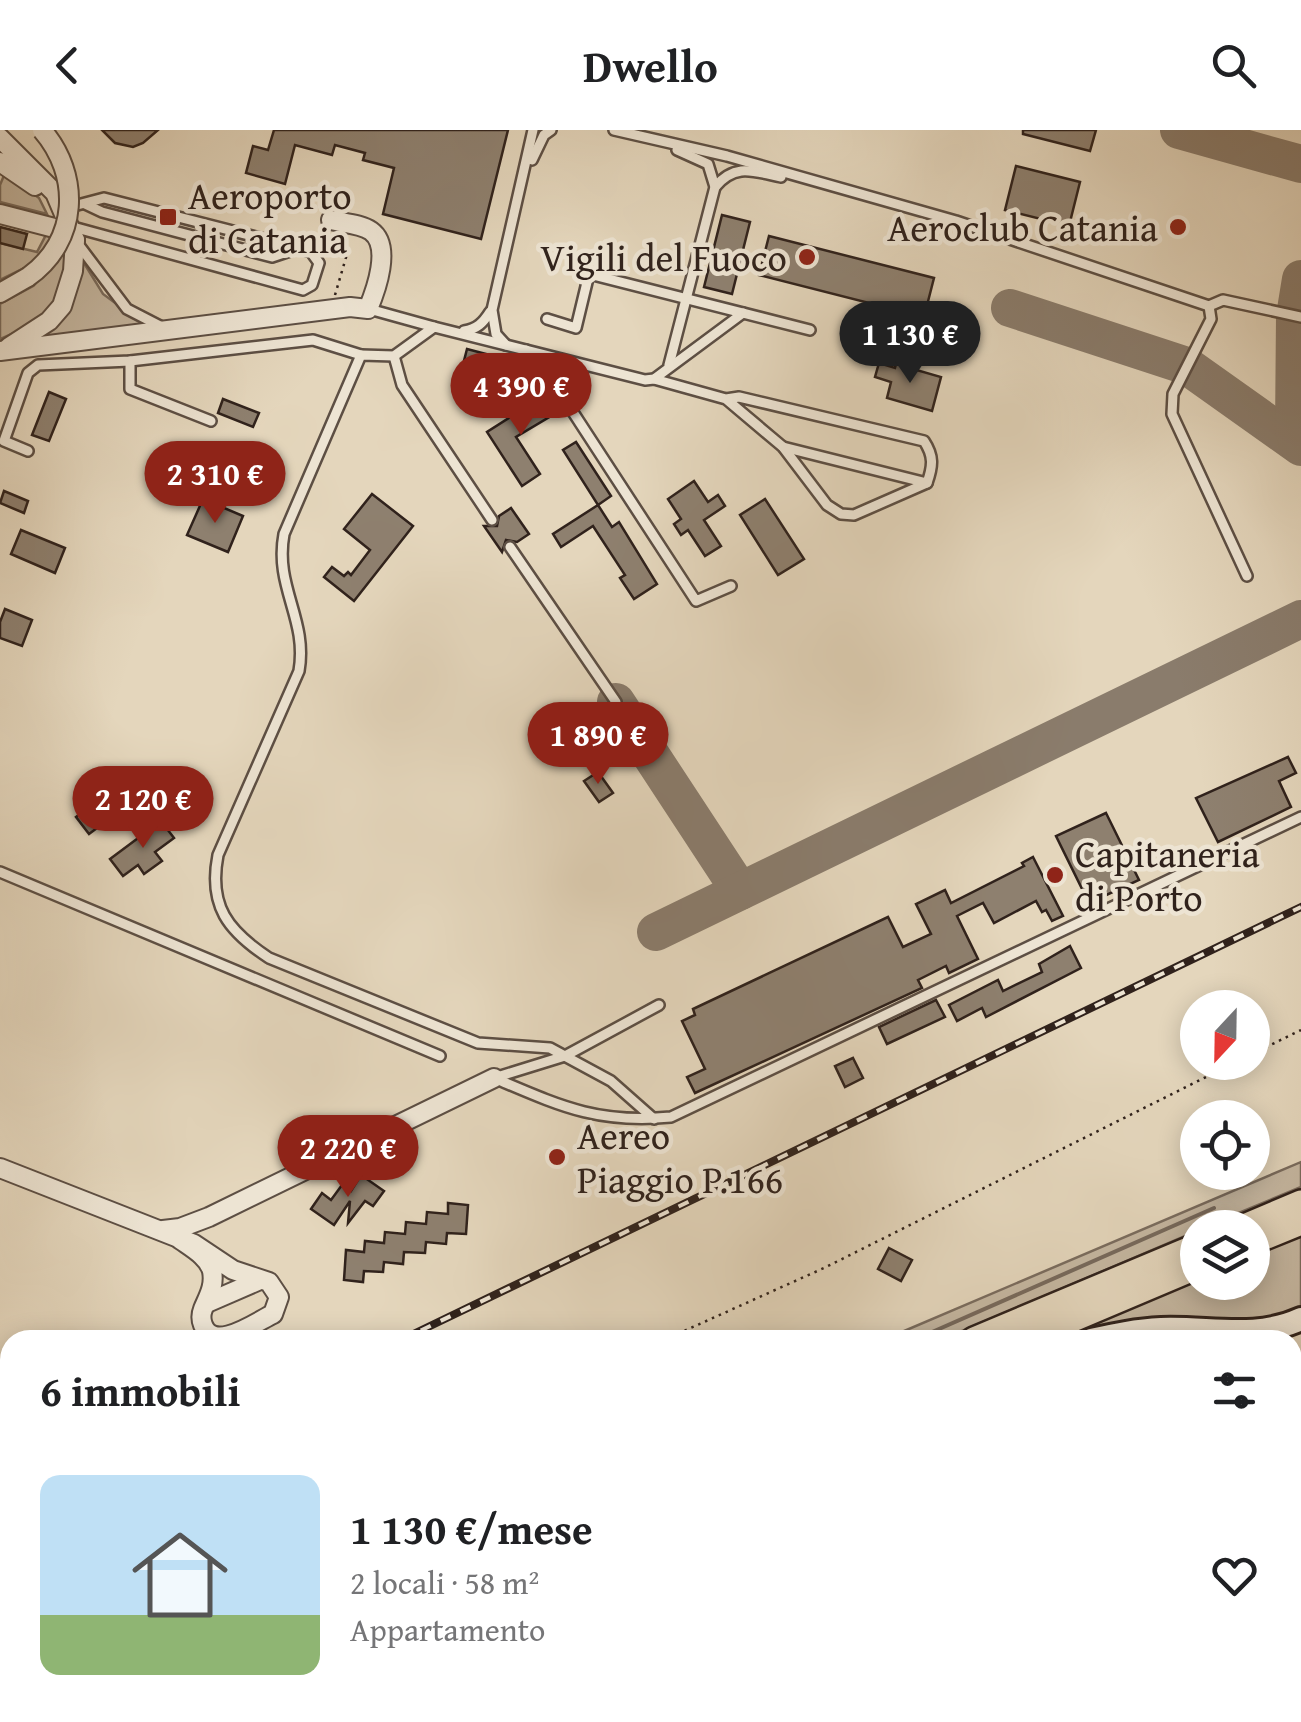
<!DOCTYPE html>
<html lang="it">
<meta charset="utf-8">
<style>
:root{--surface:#fff;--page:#f6f6f6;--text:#202124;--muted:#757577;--accent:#8f2418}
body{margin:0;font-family:"Gentium Book Plus",serif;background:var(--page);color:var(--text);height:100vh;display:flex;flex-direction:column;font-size:38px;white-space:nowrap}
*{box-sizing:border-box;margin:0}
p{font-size:32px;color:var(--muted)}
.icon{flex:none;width:55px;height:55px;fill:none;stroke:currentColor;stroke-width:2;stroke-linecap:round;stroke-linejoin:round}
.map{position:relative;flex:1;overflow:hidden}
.panel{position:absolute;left:0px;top:1200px;width:1302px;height:392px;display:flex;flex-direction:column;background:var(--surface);border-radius:30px 30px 0 0;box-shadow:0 5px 25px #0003}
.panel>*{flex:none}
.needle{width:65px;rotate:202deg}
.tools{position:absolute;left:1180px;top:860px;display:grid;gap:20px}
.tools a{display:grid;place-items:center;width:90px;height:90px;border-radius:50%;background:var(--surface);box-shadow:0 5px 25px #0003;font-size:50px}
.price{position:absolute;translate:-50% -85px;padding:0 22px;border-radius:35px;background:var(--accent);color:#fff;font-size:32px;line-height:65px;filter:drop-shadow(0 2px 5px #0008)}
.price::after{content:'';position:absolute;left:50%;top:60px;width:30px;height:22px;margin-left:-15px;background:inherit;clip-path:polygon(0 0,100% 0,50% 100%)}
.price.selected{background:#222;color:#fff}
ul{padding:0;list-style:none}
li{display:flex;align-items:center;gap:30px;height:250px;padding:0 40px}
li span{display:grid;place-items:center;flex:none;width:280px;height:200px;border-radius:20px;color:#555}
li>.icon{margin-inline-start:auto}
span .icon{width:120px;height:120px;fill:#fffc;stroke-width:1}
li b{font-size:42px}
h2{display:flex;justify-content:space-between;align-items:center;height:120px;padding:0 40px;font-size:42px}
header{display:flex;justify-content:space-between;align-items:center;height:130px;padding:0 40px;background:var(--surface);font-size:45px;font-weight:700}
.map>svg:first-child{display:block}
</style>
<header><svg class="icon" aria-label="back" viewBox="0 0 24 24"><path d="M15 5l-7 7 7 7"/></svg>Dwello<svg class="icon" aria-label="search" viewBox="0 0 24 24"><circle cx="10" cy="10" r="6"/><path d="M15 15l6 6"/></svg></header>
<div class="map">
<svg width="1301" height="1592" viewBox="0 0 1301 1592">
<rect width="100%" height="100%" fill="#e4d6bc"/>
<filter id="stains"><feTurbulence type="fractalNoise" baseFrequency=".002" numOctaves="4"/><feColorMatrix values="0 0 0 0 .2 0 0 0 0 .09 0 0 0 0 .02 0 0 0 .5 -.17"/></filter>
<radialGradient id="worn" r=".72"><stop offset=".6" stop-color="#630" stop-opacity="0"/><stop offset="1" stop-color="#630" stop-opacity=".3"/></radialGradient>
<g fill="#c5b7a1" stroke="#7a6c5e" stroke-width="2.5">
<polygon points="5,43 39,68 47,84 0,72 0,55"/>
<path d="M47,103C78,118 66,167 43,186C30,196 15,203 0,209V174L33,156L22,139L0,150V113L37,122Z"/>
<polygon points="79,125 103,164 149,198 36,208"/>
<polygon points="1301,1032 1301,1057 1205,1097 1198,1098 1197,1101 941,1210 883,1210"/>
<path d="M1301,1104V1177C1245,1203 1184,1188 1124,1195C1098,1198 1074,1210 1048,1210L1197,1148L1198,1152H1252L1253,1125Z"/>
<polygon points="116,1582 221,1583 200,1592 0,1592 0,1585"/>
</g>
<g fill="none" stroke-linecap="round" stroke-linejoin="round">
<g stroke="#77695c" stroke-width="4">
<polyline points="914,1210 1214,1078"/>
<polyline points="147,1592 175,1582"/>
</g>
<g stroke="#8a7c6c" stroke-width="38">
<polyline points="1179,0 1301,34"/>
<polyline points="1010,178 1187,236 1301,317"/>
<polyline points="1298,314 1294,299 1295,186 1301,149"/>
<polyline points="616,572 740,761"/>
<polyline points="656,802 1301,489"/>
</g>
</g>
<g fill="#8e806f" stroke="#30221c" stroke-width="2.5">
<polygon points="102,0 158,0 143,13 133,17 115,13"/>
<polygon points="274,0 508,0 481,109 383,84 394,38 363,30 365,23 335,15 332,25 295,15 285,54 246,43 253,16 268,20"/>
<polygon points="1023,0 1096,0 1090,21 1023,4"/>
<polygon points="1016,36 1080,52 1069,96 1005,80"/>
<polygon points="722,85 750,92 732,164 704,157"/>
<polygon points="0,97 27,104 23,119 0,113"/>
<polygon points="769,106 934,148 924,187 759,145"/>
<polygon points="467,219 509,230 502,257 510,258 506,275 456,262"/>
<polygon points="879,233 895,238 896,234 941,247 932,281 887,268 891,252 875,247"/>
<polygon points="49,262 66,269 49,311 32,305"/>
<polygon points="545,265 556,283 516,307 540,344 522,356 487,302"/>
<polygon points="223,269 259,283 253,297 218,283"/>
<polygon points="576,312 611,366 598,375 563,320"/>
<polygon points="694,351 708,372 718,365 725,376 704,390 721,416 705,426 688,400 681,405 674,394 681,389 668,369"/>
<polygon points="4,361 28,371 24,383 0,373"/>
<polygon points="372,364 413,396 354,471 324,447 332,437 344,446 348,442 351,445 370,420 344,399"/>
<polygon points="203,369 243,386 228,422 187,405"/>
<polygon points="765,369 804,429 778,445 740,385"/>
<polygon points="598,375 612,397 619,392 657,454 634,469 620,448 625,445 593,396 561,417 553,404"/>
<polygon points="511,378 529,404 517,412 506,410 502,422 484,396 497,396 499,386"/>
<polygon points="21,400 65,418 55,443 11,424"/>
<polygon points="5,479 32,490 22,516 0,508 0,492"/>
<polygon points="1288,627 1296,643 1279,651 1291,677 1218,712 1196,668"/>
<polygon points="598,642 613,663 599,672 584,651"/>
<polygon points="132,644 145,662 89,704 76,687"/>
<polygon points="1106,683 1139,750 1089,773 1056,706"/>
<polygon points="161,691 174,708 155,722 162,731 144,744 138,735 123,746 110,729"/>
<polygon points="1033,727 1063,786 1052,791 1046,780 1042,782 1036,771 994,793 983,773 957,786 978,829 949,843 946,836 918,850 922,858 695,963 687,947 705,939 682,891 695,885 693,879 888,787 903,817 931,804 916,774 945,760 951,773 1024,736 1022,733"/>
<polygon points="1070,816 1081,838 986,887 982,878 957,891 949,875 998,850 1003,861 1042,842 1039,834"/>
<polygon points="936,870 945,887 887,914 879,897"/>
<polygon points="853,928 863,948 845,957 835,936"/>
<polygon points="361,1045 384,1061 373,1076 365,1071 348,1093 350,1071 334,1095 311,1079 322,1063 331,1070 342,1055 351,1061"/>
<polygon points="448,1073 468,1075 466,1104 447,1103 446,1114 426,1112 425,1123 404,1122 403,1134 384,1132 383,1142 364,1141 363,1152 344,1150 346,1120 364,1122 365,1111 384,1113 385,1102 405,1104 406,1092 426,1094 427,1082 448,1084"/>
<polygon points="889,1118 912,1130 901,1151 878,1139"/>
</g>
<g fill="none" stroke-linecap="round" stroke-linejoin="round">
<g stroke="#5d4f44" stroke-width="14">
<g id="lane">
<polyline points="614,0 727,26 956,91 1209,176 1211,189 1173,264 1172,284 1247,446"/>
<polyline points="532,30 544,5 551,0"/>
<path d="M715,57C735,33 753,41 781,47"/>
<polyline points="85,74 102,82 272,127 296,119"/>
<polyline points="66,78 104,68 299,118 311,122 319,133 312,155 303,160 73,97"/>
<polyline points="78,114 127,179 160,196"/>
<polyline points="1209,176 1223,170 1301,187"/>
<polyline points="369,179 434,197"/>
<polyline points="547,189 576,198 589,144 810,200"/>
<path d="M464,201C477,199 483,193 490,182"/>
<polyline points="506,215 496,204 492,180 533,0"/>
<polyline points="526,220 554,253 696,471 731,456"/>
<polyline points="394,226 402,255 492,390"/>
<polyline points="130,231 130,259 211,291"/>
<polyline points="669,235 715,57 708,34 677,20"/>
<path d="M654,249L726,269L783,317L827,375L841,384L854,385L927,353C933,336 934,326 924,311L739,267L726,269"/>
<polyline points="554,253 553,247 560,235 571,232"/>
<polyline points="783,317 927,353"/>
<polyline points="28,321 4,311 28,243 38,235 130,231 313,210 361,225"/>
<polyline points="510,417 616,572"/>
<polyline points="0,742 440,926"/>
<path d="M494,948C560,976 597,994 671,987L1301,687"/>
<polyline points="494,948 565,926 659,875"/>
<path d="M654,989L611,951L550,918L478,913L269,828C228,801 208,776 218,725L299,541C308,489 274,457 284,404L361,225L394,226L434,197L645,250L654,249L743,183"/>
</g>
</g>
<g stroke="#5d4f44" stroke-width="22">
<g id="street">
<polyline points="0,8 55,63 75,110 73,141 62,176 49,191 9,217"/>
<polyline points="0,32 35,56"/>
<polyline points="0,84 66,101 75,110"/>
<polyline points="0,163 28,147"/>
<path d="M0,221L350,177L368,179C376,160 392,116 371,101C361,94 343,93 331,90"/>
<path d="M0,1038L194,1114L233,1140L269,1152L279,1167L273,1184C256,1192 214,1223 203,1195C201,1190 201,1184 203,1179C208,1167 215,1156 212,1141C208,1126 190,1117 178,1108"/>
<polyline points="163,1100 180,1098 209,1087 494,948"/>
<polyline points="207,1173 260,1150"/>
</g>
</g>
<g stroke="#30221c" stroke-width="28">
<g id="secondary">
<path d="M1091,1210C1114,1205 1137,1200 1161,1199C1210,1197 1255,1210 1301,1189"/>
<polyline points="383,1592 396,1582"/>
</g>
</g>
<g stroke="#30221c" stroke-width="30">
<g id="primary">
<polyline points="1242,1098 1301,1073"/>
<polyline points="1252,1112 1301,1092"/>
<polyline points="974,1210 1198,1116"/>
<polyline points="1023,1210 1198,1136"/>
<polyline points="214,1592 234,1582"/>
<polyline points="277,1592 291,1582"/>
<polyline points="307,1592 322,1582"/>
<polyline points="351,1592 361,1582"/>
</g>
</g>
<g stroke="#30221c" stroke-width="2.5" stroke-dasharray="2.5 5" stroke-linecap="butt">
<polyline points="335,165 347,124"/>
<polyline points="1252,924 1301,900"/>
<polyline points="664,1210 824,1138 1236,932"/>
<polyline points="0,1530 10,1525"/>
</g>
<use href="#lane" stroke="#ede4d3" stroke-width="9"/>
<use href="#street" stroke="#ede4d3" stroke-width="18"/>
<use href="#secondary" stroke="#ede4d3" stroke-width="22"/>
<use href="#primary" stroke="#e4d6bc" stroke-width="25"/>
<g stroke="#30221c" stroke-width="8">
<g id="rail">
<polyline points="401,1210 1301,777"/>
<polyline points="0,1403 10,1399"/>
</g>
</g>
<use href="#rail" stroke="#ede4d3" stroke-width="4" stroke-dasharray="11" stroke-linecap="butt"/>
<g stroke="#5d4f44" stroke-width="22" stroke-linecap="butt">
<path id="street-bridge" d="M28,147C79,111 81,45 42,0"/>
</g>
<use href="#street-bridge" stroke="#ede4d3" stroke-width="18"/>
</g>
<g fill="#8f2418" stroke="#ede4d3" stroke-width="4">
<rect x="158" y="77" width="20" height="20" rx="5"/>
<circle cx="1178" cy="97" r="10"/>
<circle cx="807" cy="127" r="10"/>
<circle cx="1055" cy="745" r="10"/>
<circle cx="557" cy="1027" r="10"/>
</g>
<g text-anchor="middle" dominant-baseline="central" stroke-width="9" stroke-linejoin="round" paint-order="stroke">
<g font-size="38" fill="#30221c" stroke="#ede4d3" text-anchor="start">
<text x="188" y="65">Aeroporto<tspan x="188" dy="44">di Catania</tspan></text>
<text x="1158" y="97" text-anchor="end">Aeroclub Catania</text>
<text x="787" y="127" text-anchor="end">Vigili del Fuoco</text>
<text x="1075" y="723">Capitaneria<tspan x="1075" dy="44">di Porto</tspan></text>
<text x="577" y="1005">Aereo<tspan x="577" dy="44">Piaggio P.166</tspan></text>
</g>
</g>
<rect width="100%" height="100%" filter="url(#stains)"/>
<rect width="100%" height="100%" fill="url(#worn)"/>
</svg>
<div class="tools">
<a><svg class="needle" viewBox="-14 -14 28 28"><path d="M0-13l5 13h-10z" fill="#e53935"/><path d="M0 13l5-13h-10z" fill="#757577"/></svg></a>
<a><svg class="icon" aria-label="locate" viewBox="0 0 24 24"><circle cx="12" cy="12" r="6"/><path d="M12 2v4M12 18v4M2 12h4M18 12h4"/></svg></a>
<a><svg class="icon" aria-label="layers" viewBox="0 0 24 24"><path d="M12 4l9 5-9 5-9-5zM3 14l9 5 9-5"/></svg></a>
</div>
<b class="price selected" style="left:910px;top:256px">1 130 €</b>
<b class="price" style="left:521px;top:308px">4 390 €</b>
<b class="price" style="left:215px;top:396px">2 310 €</b>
<b class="price" style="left:598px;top:657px">1 890 €</b>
<b class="price" style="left:143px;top:721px">2 120 €</b>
<b class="price" style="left:348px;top:1070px">2 220 €</b>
<section class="panel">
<h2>6 immobili<svg class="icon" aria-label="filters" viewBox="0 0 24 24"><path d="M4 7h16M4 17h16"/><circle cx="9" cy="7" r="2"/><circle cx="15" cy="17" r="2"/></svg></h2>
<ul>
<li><span style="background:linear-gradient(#bfe0f5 70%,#8fb573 0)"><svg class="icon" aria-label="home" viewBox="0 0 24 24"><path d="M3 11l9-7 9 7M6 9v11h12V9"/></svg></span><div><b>1 130 €/mese</b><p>2 locali · 58 m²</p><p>Appartamento</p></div><svg class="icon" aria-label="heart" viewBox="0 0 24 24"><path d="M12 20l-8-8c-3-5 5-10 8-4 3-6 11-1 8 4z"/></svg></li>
</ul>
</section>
</div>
